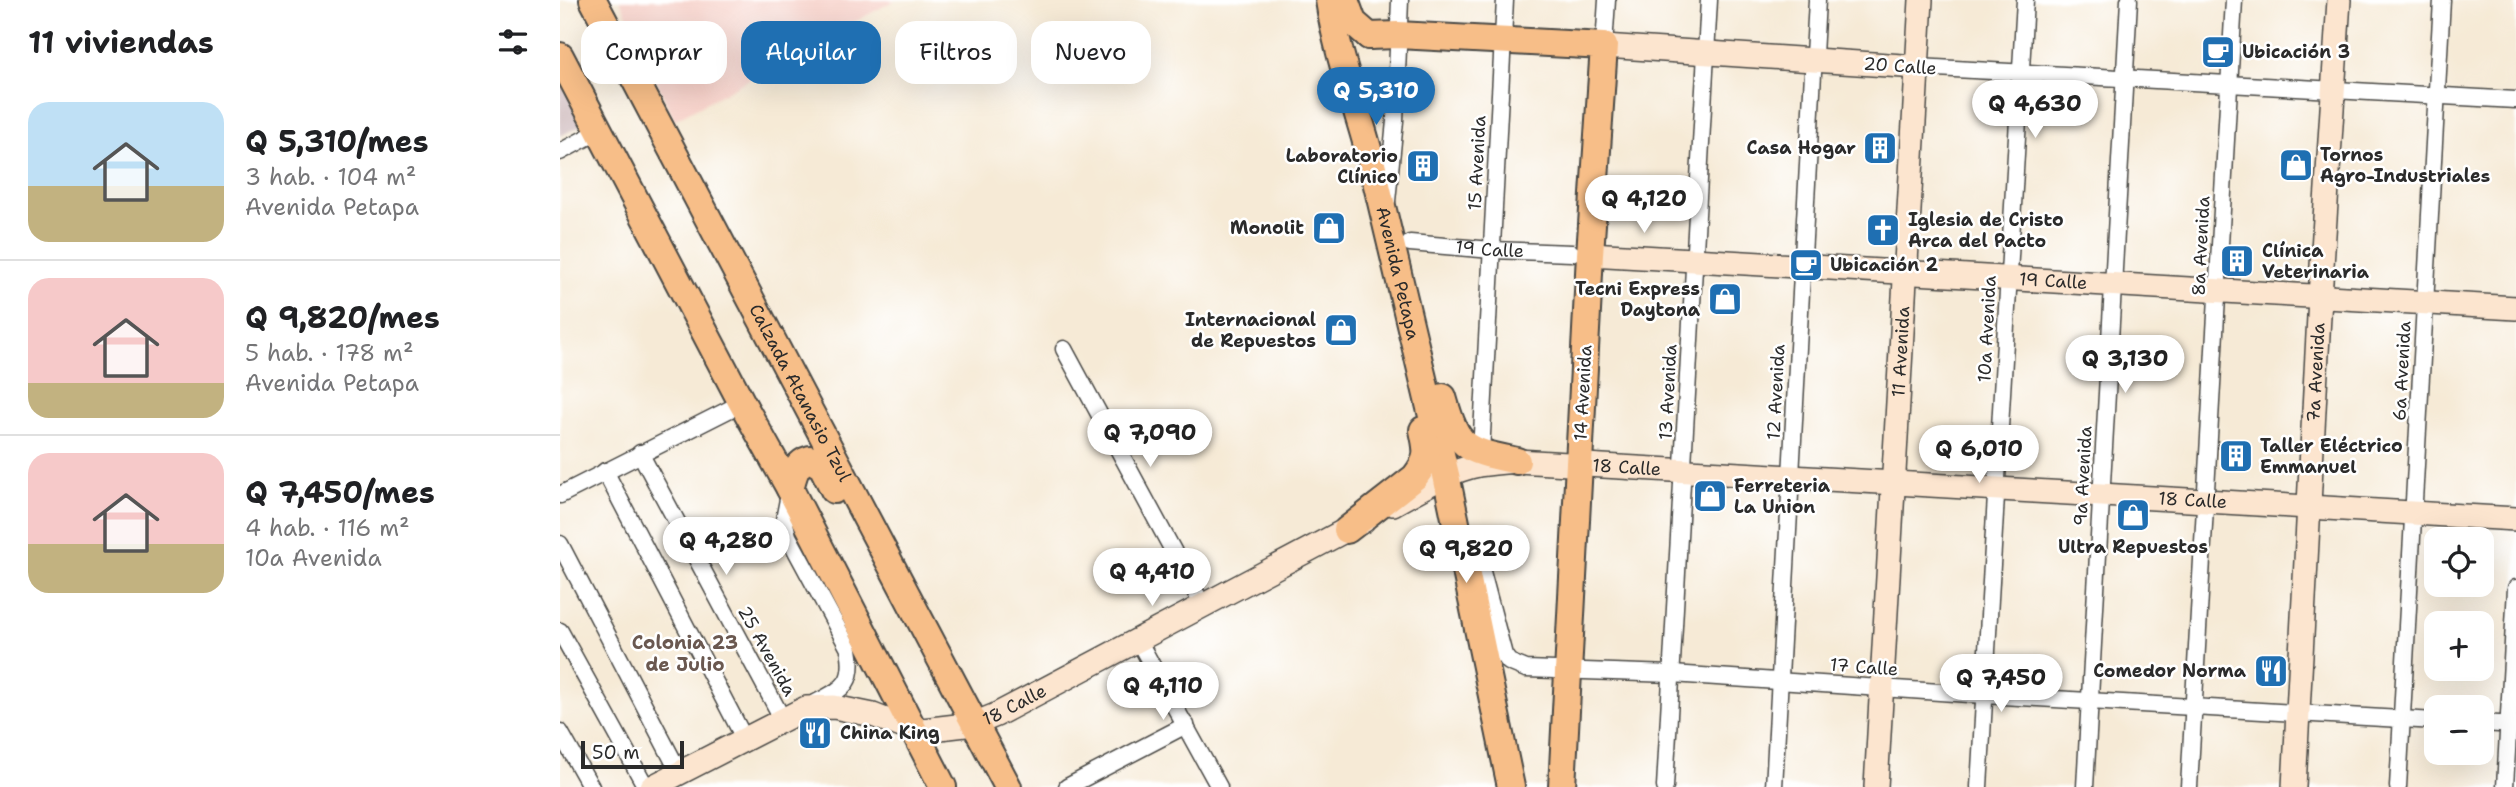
<!DOCTYPE html>
<html lang="es">
<meta charset="utf-8">
<style>
:root{--surface:#fff;--page:#f2f2f2;--text:#202124;--muted:#757577;--line:#e0e0e0;--accent:#1f6fb2}
body{margin:0;font-family:"Shantell Sans",sans-serif;background:var(--page);color:var(--text);height:100vh;display:flex;flex-direction:column;font-size:26px;white-space:nowrap}
*{box-sizing:border-box;margin:0}
p{font-size:23px;color:var(--muted)}
.icon{flex:none;width:38px;height:38px;fill:none;stroke:currentColor;stroke-width:2;stroke-linecap:round;stroke-linejoin:round}
.map{position:relative;flex:1;overflow:hidden}
.side{display:flex;flex-direction:column;background:var(--surface);width:560px}
.side>*{flex:none}
.hud{position:absolute;left:21px;top:21px;width:665px;height:63px;display:flex;gap:14px}
.controls{position:absolute;left:1864px;top:527px;display:grid;gap:14px}
.controls a{display:grid;place-items:center;width:70px;height:70px;border-radius:14px;background:var(--surface);box-shadow:0 7px 28px #0002;font-size:35px}
.scale{position:absolute;left:21px;bottom:18px;width:103px;box-sizing:border-box;padding-left:7px;border:4px solid #2b2b2b;border-top:0;font-size:19px;line-height:24px;white-space:nowrap;color:#2b2b2b;-webkit-text-stroke:5px #fff;paint-order:stroke}
.price{position:absolute;translate:-50% -60px;padding:0 16px;border-radius:24px;background:#fff;color:#222;font-size:23px;line-height:46px;filter:drop-shadow(0 2px 4px #0008)}
.price::after{content:'';position:absolute;left:50%;top:42px;width:21px;height:16px;margin-left:-10px;background:inherit;clip-path:polygon(0 0,100% 0,50% 100%)}
.price.current{background:var(--accent);color:#fff}
ul{padding:0;list-style:none}
li{display:flex;align-items:center;gap:21px;height:175px;padding:0 28px}
li+li{border-top:2px solid var(--line)}
li span{display:grid;place-items:center;flex:none;width:196px;height:140px;border-radius:21px;color:#555}
li>.icon{margin-inline-start:auto}
span .icon{width:84px;height:84px;fill:#fffc;stroke-width:1}
li b{font-size:30px}
h2{display:flex;justify-content:space-between;align-items:center;height:84px;padding:0 28px;font-size:30px}
.tag{padding:0 24px;border-radius:21px;background:var(--surface);box-shadow:0 7px 28px #0002;font-size:24px;line-height:63px}
.tag.current{background:var(--accent);color:#fff}
main{display:flex;flex:1;min-height:0}
.map>svg:first-child{display:block}
</style>
<main>
<section class="side">
<h2>11 viviendas<svg class="icon" aria-label="filters" viewBox="0 0 24 24"><path d="M4 7h16M4 17h16"/><circle cx="9" cy="7" r="2"/><circle cx="15" cy="17" r="2"/></svg></h2>
<ul>
<li><span style="background:linear-gradient(#bfe0f5 60%,#c2b280 0)"><svg class="icon" aria-label="home" viewBox="0 0 24 24"><path d="M3 11l9-7 9 7M6 9v11h12V9"/></svg></span><div><b>Q 5,310/mes</b><p>3 hab. · 104 m²</p><p>Avenida Petapa</p></div></li>
<li><span style="background:linear-gradient(#f6c9c9 75%,#c2b280 0)"><svg class="icon" aria-label="home" viewBox="0 0 24 24"><path d="M3 11l9-7 9 7M6 9v11h12V9"/></svg></span><div><b>Q 9,820/mes</b><p>5 hab. · 178 m²</p><p>Avenida Petapa</p></div></li>
<li><span style="background:linear-gradient(#f6c9c9 65%,#c2b280 0)"><svg class="icon" aria-label="home" viewBox="0 0 24 24"><path d="M3 11l9-7 9 7M6 9v11h12V9"/></svg></span><div><b>Q 7,450/mes</b><p>4 hab. · 116 m²</p><p>10a Avenida</p></div></li>
</ul>
</section>
<div class="map">
<svg width="1956" height="787" viewBox="0 0 1956 787">
<rect width="100%" height="100%" fill="#fff"/>
<filter id="ink" filterUnits="userSpaceOnUse"><feTurbulence type="fractalNoise" baseFrequency=".0143" numOctaves="2"/><feDisplacementMap in="SourceGraphic" scale="14" xChannelSelector="R" yChannelSelector="G"/><feConvolveMatrix kernelMatrix="1 2 1 2 8 2 1 2 1" color-interpolation-filters="sRGB"/></filter>
<filter id="wash" filterUnits="userSpaceOnUse"><feTurbulence type="fractalNoise" baseFrequency=".00686" numOctaves="4" result="noise"/><feDisplacementMap in="SourceGraphic" scale="28" xChannelSelector="R" yChannelSelector="G"/><feGaussianBlur stdDeviation="1.57" result="paint"/><feColorMatrix in="noise" values="0 0 0 0 0 0 0 0 0 0 0 0 0 0 0 0 0 1.4 0 .05"/><feComposite in="paint" operator="in"/></filter>
<g filter="url(#wash)">
<rect width="100%" height="100%" fill="#f6ead6"/>
<polygon fill="#f7d1c9" points="60,0 335,0 114,120"/>
<polygon fill="#d2bfc1" points="0,79 24,124 0,136"/>
</g>
<g filter="url(#ink)">
<g fill="none" stroke-linecap="round" stroke-linejoin="round">
<g stroke="#494845" stroke-width="19">
<g id="street">
<polyline points="1044,46 1047,0"/>
<polyline points="1358,67 1956,100"/>
<polyline points="0,152 39,131"/>
<polyline points="827,201 835,121 840,0"/>
<path id="s1" d="M850,243L932,250L1012,253"/>
<polyline points="504,349 643,606"/>
<polyline points="80,453 222,718"/>
<polyline points="921,453 945,0"/>
<polyline points="45,471 184,738"/>
<path d="M230,489L224,520L228,536L289,649C296,686 281,689 252,705"/>
<polyline points="0,495 182,403"/>
<polyline points="904,529 916,549 944,655 949,662 966,669 1112,674 1424,695 1876,721"/>
<polyline points="0,544 119,772"/>
<polyline points="0,631 86,787"/>
<polyline points="578,640 659,787"/>
<polyline points="1922,723 1956,725"/>
<polyline points="0,732 31,787"/>
<polyline points="507,787 626,725"/>
<polyline points="1105,787 1149,0"/>
<polyline points="1214,787 1257,0"/>
<polyline points="1419,787 1465,0"/>
<polyline points="1525,787 1569,0"/>
<polyline points="1629,787 1674,0"/>
<polyline points="1838,787 1882,0"/>
<polyline points="1945,787 1956,588"/>
</g>
</g>
<g stroke="#494845" stroke-width="26">
<g id="secondary">
<polyline points="1044,46 1358,67"/>
<path id="s2" d="M1030,254L1956,308"/>
<path id="s3" d="M833,504C861,489 888,471 919,465C931,463 944,462 957,461L1956,519"/>
<path id="s4" d="M92,787L246,708L274,707L313,715L354,731L414,724L436,715L803,521"/>
<path id="s5" d="M1316,787L1361,0"/>
<path id="s6" d="M1734,787L1760,297L1779,0"/>
</g>
</g>
<g stroke="#494845" stroke-width="30">
<g id="primary">
<path id="s7" d="M33,0L448,787"/>
<path id="s8" d="M769,0C777,55 797,106 811,160L886,475L951,787"/>
<polyline points="785,0 793,22 809,36"/>
<polyline points="809,36 838,35 1044,46 1030,254 1002,787"/>
<polyline points="0,56 182,403 230,489 383,787"/>
<path d="M883,397C898,450 905,450 957,461"/>
<path d="M230,489C234,475 235,463 250,459L262,466L274,490"/>
<path d="M787,530L855,477C869,459 868,452 863,430"/>
</g>
</g>
<use href="#street" stroke="#fff" stroke-width="16"/>
<use href="#secondary" stroke="#fce5cf" stroke-width="23"/>
<use href="#primary" stroke="#f7be88" stroke-width="26"/>
</g>
</g>
<defs>
<g id="cafe-square" transform="scale(1.75)"><rect x="-9" y="-9" width="18" height="18" rx="4" fill="#1f6fb2" stroke="#fff"/><path d="M-5.5-4.5H6V0H3Q3 3.5 0 3.5H-2.5Q-5.5 3.5-5.5 0ZM3-3.2v2h1.7v-2ZM-6 4.5H4V6H-6Z" fill="#fff"/></g>
<g id="building-square" transform="scale(1.75)"><rect x="-9" y="-9" width="18" height="18" rx="4" fill="#1f6fb2" stroke="#fff"/><path d="M-4-6H4V6H1V3H-1V6H-4ZM-2.5-4.3h1.7v1.8h-1.7ZM.8-4.3h1.7v1.8H.8ZM-2.5-1h1.7V.8h-1.7ZM.8-1h1.7V.8H.8Z" fill="#fff"/></g>
<g id="shop-square" transform="scale(1.75)"><rect x="-9" y="-9" width="18" height="18" rx="4" fill="#1f6fb2" stroke="#fff"/><path d="M-5-2.5h2.3a2.7 3.5 0 0 1 5.4 0H5L5.5 6h-11ZM-1.5-2.5h3a1.5 2.3 0 0 0-3 0Z" fill="#fff"/></g>
<g id="church-square" transform="scale(1.75)"><rect x="-9" y="-9" width="18" height="18" rx="4" fill="#1f6fb2" stroke="#fff"/><path d="M-1.2-6h2.4v3.5h3.3v2.4h-3.3V6h-2.4V-.1h-3.3v-2.4h3.3Z" fill="#fff"/></g>
<g id="restaurant-square" transform="scale(1.75)"><rect x="-9" y="-9" width="18" height="18" rx="4" fill="#1f6fb2" stroke="#fff"/><path d="M-5-6h1v4h1v-4h1v4h1v-4h1v5L-1.5 .5V6h-2V.5L-5-1ZM5-6V6H3V1.5H1.5Q1.5-4 5-6Z" fill="#fff"/></g>
</defs>
<g fill-rule="evenodd">
<use href="#cafe-square" x="1658" y="52"/>
<use href="#building-square" x="1320" y="148"/>
<use href="#shop-square" x="1736" y="165"/>
<use href="#building-square" x="863" y="166"/>
<use href="#shop-square" x="769" y="228"/>
<use href="#church-square" x="1323" y="230"/>
<use href="#building-square" x="1677" y="261"/>
<use href="#cafe-square" x="1246" y="265"/>
<use href="#shop-square" x="1165" y="299"/>
<use href="#shop-square" x="781" y="330"/>
<use href="#building-square" x="1676" y="456"/>
<use href="#shop-square" x="1150" y="496"/>
<use href="#shop-square" x="1573" y="515"/>
<use href="#restaurant-square" x="1711" y="671"/>
<use href="#restaurant-square" x="255" y="733"/>
</g>
<g text-anchor="middle" dominant-baseline="central" stroke-width="5" stroke-linejoin="round" paint-order="stroke">
<g font-size="18" font-weight="bold" fill="#2b2b2b" stroke="#fff" text-anchor="start">
<text x="1682" y="52">Ubicación 3</text>
<text x="1296" y="148" text-anchor="end">Casa Hogar</text>
<text x="1760" y="155">Tornos<tspan x="1760" dy="21">Agro-Industriales</tspan></text>
<text x="838" y="156" text-anchor="end">Laboratorio<tspan x="838" dy="21">Clínico</tspan></text>
<text x="1348" y="220">Iglesia de Cristo<tspan x="1348" dy="21">Arca del Pacto</tspan></text>
<text x="744" y="228" text-anchor="end">Monolit</text>
<text x="1702" y="251">Clínica<tspan x="1702" dy="21">Veterinaria</tspan></text>
<text x="1270" y="265">Ubicación 2</text>
<text x="1140" y="289" text-anchor="end">Tecni Express<tspan x="1140" dy="21">Daytona</tspan></text>
<text x="756" y="320" text-anchor="end">Internacional<tspan x="756" dy="21">de Repuestos</tspan></text>
<text x="1700" y="446">Taller Eléctrico<tspan x="1700" dy="21">Emmanuel</tspan></text>
<text x="1174" y="486">Ferreteria<tspan x="1174" dy="21">La Union</tspan></text>
<text x="1573" y="547" text-anchor="middle">Ultra Repuestos</text>
<text x="1686" y="671" text-anchor="end">Comedor Norma</text>
<text x="280" y="733">China King</text>
</g>
<g font-size="18" fill="#2b2b2b" stroke="#fff">
<text transform="translate(1340 66) rotate(4)">20 Calle</text>
<text transform="translate(917 163) rotate(-87)">15 Avenida</text>
<text transform="translate(1641 246) rotate(-87)">8a Avenida</text>
<text stroke="none"><textPath href="#s1" startOffset="80">19 Calle</textPath></text>
<text stroke="none"><textPath href="#s8" startOffset="282">Avenida Petapa</textPath></text>
<text stroke="none"><textPath href="#s2" startOffset="464">19 Calle</textPath></text>
<text transform="translate(1427 329) rotate(-87)">10a Avenida</text>
<text stroke="none"><textPath href="#s5" startOffset="436">11 Avenida</textPath></text>
<text transform="translate(1842 371) rotate(-87)">6a Avenida</text>
<text stroke="none"><textPath href="#s6" startOffset="415">7a Avenida</textPath></text>
<text transform="translate(1108 392) rotate(-87)">13 Avenida</text>
<text transform="translate(1216 392) rotate(-87)">12 Avenida</text>
<text stroke="none"><textPath href="#s7" startOffset="444">Calzada Atanasio Tzul</textPath></text>
<text transform="translate(1023 393) rotate(-87)">14 Avenida</text>
<text stroke="none"><textPath href="#s3" startOffset="243">18 Calle</textPath></text>
<text transform="translate(1523 476) rotate(-87)">9a Avenida</text>
<text stroke="none"><textPath href="#s3" startOffset="810">18 Calle</textPath></text>
<text transform="translate(207 651) rotate(61)">25 Avenida</text>
<text transform="translate(1304 667) rotate(4)">17 Calle</text>
<text stroke="none"><textPath href="#s4" startOffset="390">18 Calle</textPath></text>
</g>
<g font-size="19" font-weight="bold" fill="#6a5850" stroke="#fff">
<text x="125" y="642">Colonia 23<tspan x="125" dy="22">de Julio</tspan></text>
</g>
</g>
</svg>
<div class="controls">
<a><svg class="icon" aria-label="locate" viewBox="0 0 24 24"><circle cx="12" cy="12" r="6"/><path d="M12 2v4M12 18v4M2 12h4M18 12h4"/></svg></a>
<a>+</a>
<a>−</a>
</div>
<div class="scale">50 m</div>
<b class="price current" style="left:816px;top:127px">Q 5,310</b>
<b class="price" style="left:1475px;top:140px">Q 4,630</b>
<b class="price" style="left:1084px;top:235px">Q 4,120</b>
<b class="price" style="left:1565px;top:395px">Q 3,130</b>
<b class="price" style="left:590px;top:469px">Q 7,090</b>
<b class="price" style="left:1419px;top:485px">Q 6,010</b>
<b class="price" style="left:166px;top:577px">Q 4,280</b>
<b class="price" style="left:906px;top:585px">Q 9,820</b>
<b class="price" style="left:592px;top:608px">Q 4,410</b>
<b class="price" style="left:1441px;top:714px">Q 7,450</b>
<b class="price" style="left:603px;top:722px">Q 4,110</b>
<div class="hud">
<a class="tag">Comprar</a>
<a class="tag current">Alquilar</a>
<a class="tag">Filtros</a>
<a class="tag">Nuevo</a>
</div>
</div>
</main>
